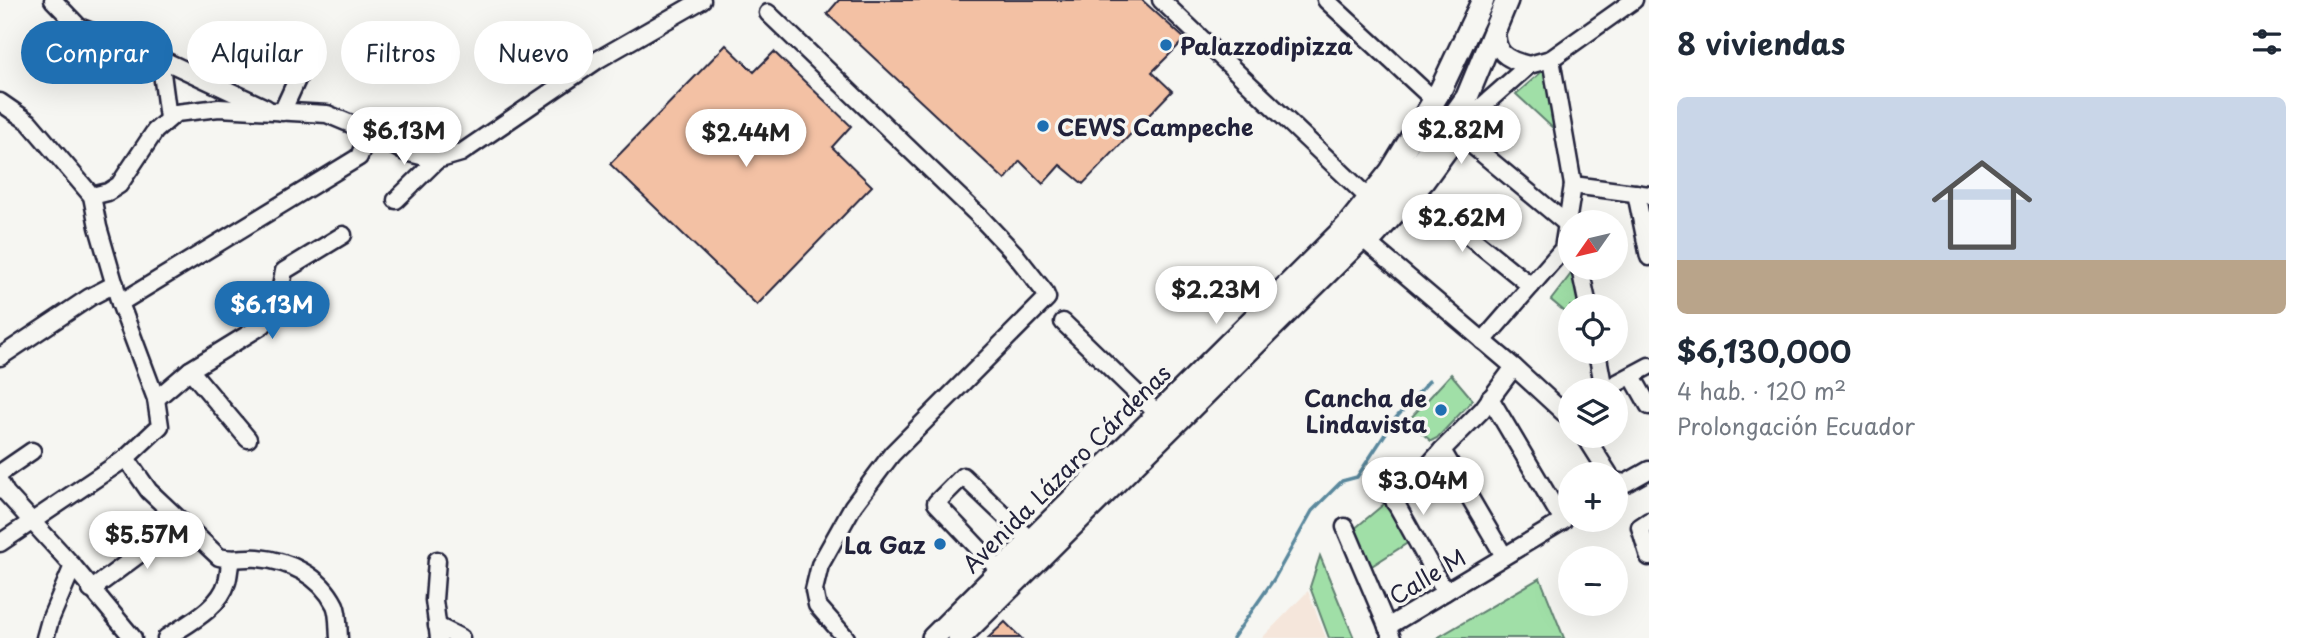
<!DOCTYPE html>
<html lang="es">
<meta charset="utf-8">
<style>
:root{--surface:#fff;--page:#f6f6f7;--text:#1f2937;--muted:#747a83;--line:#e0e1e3;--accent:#1f6fb2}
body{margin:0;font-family:"Playpen Sans",sans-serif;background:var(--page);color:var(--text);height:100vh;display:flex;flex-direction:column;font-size:26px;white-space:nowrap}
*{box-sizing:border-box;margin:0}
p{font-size:23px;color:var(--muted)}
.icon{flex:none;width:38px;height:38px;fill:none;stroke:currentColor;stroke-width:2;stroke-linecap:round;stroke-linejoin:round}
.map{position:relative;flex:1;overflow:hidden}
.details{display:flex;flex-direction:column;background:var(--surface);width:665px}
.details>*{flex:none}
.banner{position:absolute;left:21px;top:21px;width:665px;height:63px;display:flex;gap:14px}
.needle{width:46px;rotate:236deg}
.tools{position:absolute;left:1558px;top:210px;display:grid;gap:14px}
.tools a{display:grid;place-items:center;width:70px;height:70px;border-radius:50%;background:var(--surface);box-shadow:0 7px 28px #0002;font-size:35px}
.price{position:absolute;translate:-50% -60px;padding:0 16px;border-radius:24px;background:#fff;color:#222;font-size:23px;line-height:46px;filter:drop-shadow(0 2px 4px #0008)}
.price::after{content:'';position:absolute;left:50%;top:42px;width:21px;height:16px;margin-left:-10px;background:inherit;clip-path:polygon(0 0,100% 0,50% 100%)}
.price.current{background:var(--accent);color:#fff}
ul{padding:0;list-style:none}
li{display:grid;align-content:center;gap:14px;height:371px;padding:0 28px}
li+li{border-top:2px solid var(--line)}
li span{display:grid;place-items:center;height:217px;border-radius:10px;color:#555}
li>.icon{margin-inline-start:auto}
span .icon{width:126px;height:126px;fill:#fffc;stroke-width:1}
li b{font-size:30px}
h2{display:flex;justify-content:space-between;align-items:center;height:84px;padding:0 28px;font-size:30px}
.tag{padding:0 24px;border-radius:32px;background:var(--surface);box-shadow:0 7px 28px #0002;font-size:24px;line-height:63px}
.tag.current{background:var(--accent);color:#fff}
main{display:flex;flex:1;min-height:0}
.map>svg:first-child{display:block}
</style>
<main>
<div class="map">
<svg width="1649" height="638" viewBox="0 0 1649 638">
<rect width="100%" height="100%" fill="#f6f6f2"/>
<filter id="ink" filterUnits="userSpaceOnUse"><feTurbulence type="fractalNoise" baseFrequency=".0143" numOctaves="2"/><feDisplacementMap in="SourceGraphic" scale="14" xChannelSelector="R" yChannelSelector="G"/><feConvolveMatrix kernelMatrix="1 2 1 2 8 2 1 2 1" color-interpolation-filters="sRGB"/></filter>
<g filter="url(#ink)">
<polygon fill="#f5e6db" points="1308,591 1326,638 1262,638"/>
<g fill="#a0dfa7" stroke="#618071" stroke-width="2">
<polygon points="1545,69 1556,131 1516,94"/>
<polygon points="1574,270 1580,306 1570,306 1570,316 1551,300"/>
<polygon points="1451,374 1473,400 1437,438 1431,441 1408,421"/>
<polygon points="1390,499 1409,542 1370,567 1353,530"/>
<polygon points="1320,556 1354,638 1329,638 1310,587"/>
<polygon points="1540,578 1564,638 1437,638"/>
</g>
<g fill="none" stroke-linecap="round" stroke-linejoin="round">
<polyline stroke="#5a889d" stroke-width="3.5" points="1233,638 1274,579 1312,511 1342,481 1357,477 1395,419 1429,381"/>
</g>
<g fill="#f3c1a4" stroke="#22223b" stroke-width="2">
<polygon points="839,0 1142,0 1185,39 1152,72 1172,91 1083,184 1060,165 1043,184 1020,161 1005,180 827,14"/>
<polygon points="726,45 754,72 774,52 851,126 832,147 872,186 757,305 610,164"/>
<polygon points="1005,622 1021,638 988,638"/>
</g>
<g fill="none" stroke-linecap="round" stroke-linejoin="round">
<g stroke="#22223b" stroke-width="21">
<g id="minor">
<polyline points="53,0 79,27 146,52 266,108"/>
<polyline points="1161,0 1377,206"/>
<polyline points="1326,0 1434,100"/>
<polyline points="768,13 979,216 1014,253 1044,291 1047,298 892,454 853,506 820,565 814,590 817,605 846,638"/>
<path d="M1496,28C1496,53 1504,59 1529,65"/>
<polyline points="160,58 168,118"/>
<polyline points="0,102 29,122 92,196 98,227 120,303 156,399 160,426 126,458 0,543"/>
<polyline points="282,112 300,73"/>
<polyline points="1461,136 1567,224"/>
<polyline points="1573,185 1649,195"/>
<polyline points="1416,193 1531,286"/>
<polyline points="1636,193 1649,257"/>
<polyline points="92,196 108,192 119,185 155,131 176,113 219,108 327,114 363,129 405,152 437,160 461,153 599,59 702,0"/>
<polyline points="396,200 437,160"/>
<polyline points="1362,238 1514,367 1564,413 1570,410"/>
<polyline points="1370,244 1425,183 1479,109 1529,65 1551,59 1634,0"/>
<polyline points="1580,268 1588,306"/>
<polyline points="120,303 359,157 364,144 363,129"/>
<polyline points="1063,322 1158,414"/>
<polyline points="1483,341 1563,249 1573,185 1551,59"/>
<polyline points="1597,352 1604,390"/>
<polyline points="0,357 90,297 115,284"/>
<polyline points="190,370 248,439"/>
<polyline points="1632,376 1649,406"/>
<polyline points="1604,390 1649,366"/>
<polyline points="156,399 190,370 263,325 280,292 284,271 343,235"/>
<polyline points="1585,436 1609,474"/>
<polyline points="1442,450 1504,556"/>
<path d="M126,458L149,491L219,557C233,561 244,557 258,558C289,561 320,575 335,605C339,614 338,628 339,638"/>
<polyline points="0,473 32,451"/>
<polyline points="1615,481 1626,483 1649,470"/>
<polyline points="0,482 6,493 73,566 133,638"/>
<polyline points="1387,494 1389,491 1445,592"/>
<polyline points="1395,503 1442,450 1482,410 1514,367"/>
<polyline points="1649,521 1640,527 1649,557"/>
<polyline points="1345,527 1392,638"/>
<polyline points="437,560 434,600 439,638"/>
<polyline points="1000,571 936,503 963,476 1031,541"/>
<polyline points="91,590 181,523"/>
<polyline points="437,626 461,638"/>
<polyline points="1387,627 1563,521 1490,398"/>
<polyline points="45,638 50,620 73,566"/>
<path d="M166,638C187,624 220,608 227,582C229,575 229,567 231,560"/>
</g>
</g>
<g stroke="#22223b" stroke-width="26">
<g id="major">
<polyline points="933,638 1347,226 1391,171 1441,89 1483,0"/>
<polyline points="959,638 1362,238 1406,182 1467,97 1507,0"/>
</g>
</g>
<use href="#minor" stroke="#f6f6f2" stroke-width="16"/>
<use href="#major" stroke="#f6f6f2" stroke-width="21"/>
</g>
</g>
<g fill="#1f6fb2" stroke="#f6f6f2" stroke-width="2.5">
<circle cx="1166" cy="45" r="7"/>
<circle cx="1043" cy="126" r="7"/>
<circle cx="1441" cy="410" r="7"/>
<circle cx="940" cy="544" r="7"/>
</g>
<g text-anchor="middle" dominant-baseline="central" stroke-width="7" stroke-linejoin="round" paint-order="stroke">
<g font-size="23" font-weight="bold" fill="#22223b" stroke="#f6f6f2" text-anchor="start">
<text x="1180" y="45">Palazzodipizza</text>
<text x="1057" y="126">CEWS Campeche</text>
<text x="1427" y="397" text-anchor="end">Cancha de<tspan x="1427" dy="26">Lindavista</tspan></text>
<text x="926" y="544" text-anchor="end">La Gaz</text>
</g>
<g font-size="23" fill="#22223b" stroke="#f6f6f2">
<text transform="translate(1066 468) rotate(-45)">Avenida Lázaro Cárdenas</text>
<text transform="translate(1427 576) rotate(-31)">Calle M</text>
</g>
</g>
</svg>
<div class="tools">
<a><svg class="needle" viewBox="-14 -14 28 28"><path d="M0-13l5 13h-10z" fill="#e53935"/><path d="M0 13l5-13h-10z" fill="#747a83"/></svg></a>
<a><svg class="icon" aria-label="locate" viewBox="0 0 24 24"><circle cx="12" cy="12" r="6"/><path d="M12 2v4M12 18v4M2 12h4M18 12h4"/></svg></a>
<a><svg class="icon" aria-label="layers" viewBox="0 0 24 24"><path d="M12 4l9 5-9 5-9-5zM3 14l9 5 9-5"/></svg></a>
<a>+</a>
<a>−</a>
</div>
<b class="price" style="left:1461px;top:166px">$2.82M</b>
<b class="price" style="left:404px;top:167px">$6.13M</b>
<b class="price" style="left:746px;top:169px">$2.44M</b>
<b class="price" style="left:1462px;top:254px">$2.62M</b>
<b class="price" style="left:1216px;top:326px">$2.23M</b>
<b class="price current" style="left:272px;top:341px">$6.13M</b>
<b class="price" style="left:1423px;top:517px">$3.04M</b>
<b class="price" style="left:147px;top:571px">$5.57M</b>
<div class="banner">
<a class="tag current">Comprar</a>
<a class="tag">Alquilar</a>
<a class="tag">Filtros</a>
<a class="tag">Nuevo</a>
</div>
</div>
<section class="details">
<h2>8 viviendas<svg class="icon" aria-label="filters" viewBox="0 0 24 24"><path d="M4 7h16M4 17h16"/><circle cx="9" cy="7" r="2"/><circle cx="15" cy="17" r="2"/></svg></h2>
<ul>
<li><span style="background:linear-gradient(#c9d6e8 75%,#b9a48a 0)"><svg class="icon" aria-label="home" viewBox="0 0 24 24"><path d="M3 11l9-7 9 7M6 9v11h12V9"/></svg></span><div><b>$6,130,000</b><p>4 hab. · 120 m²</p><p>Prolongación Ecuador</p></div></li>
</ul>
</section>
</main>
